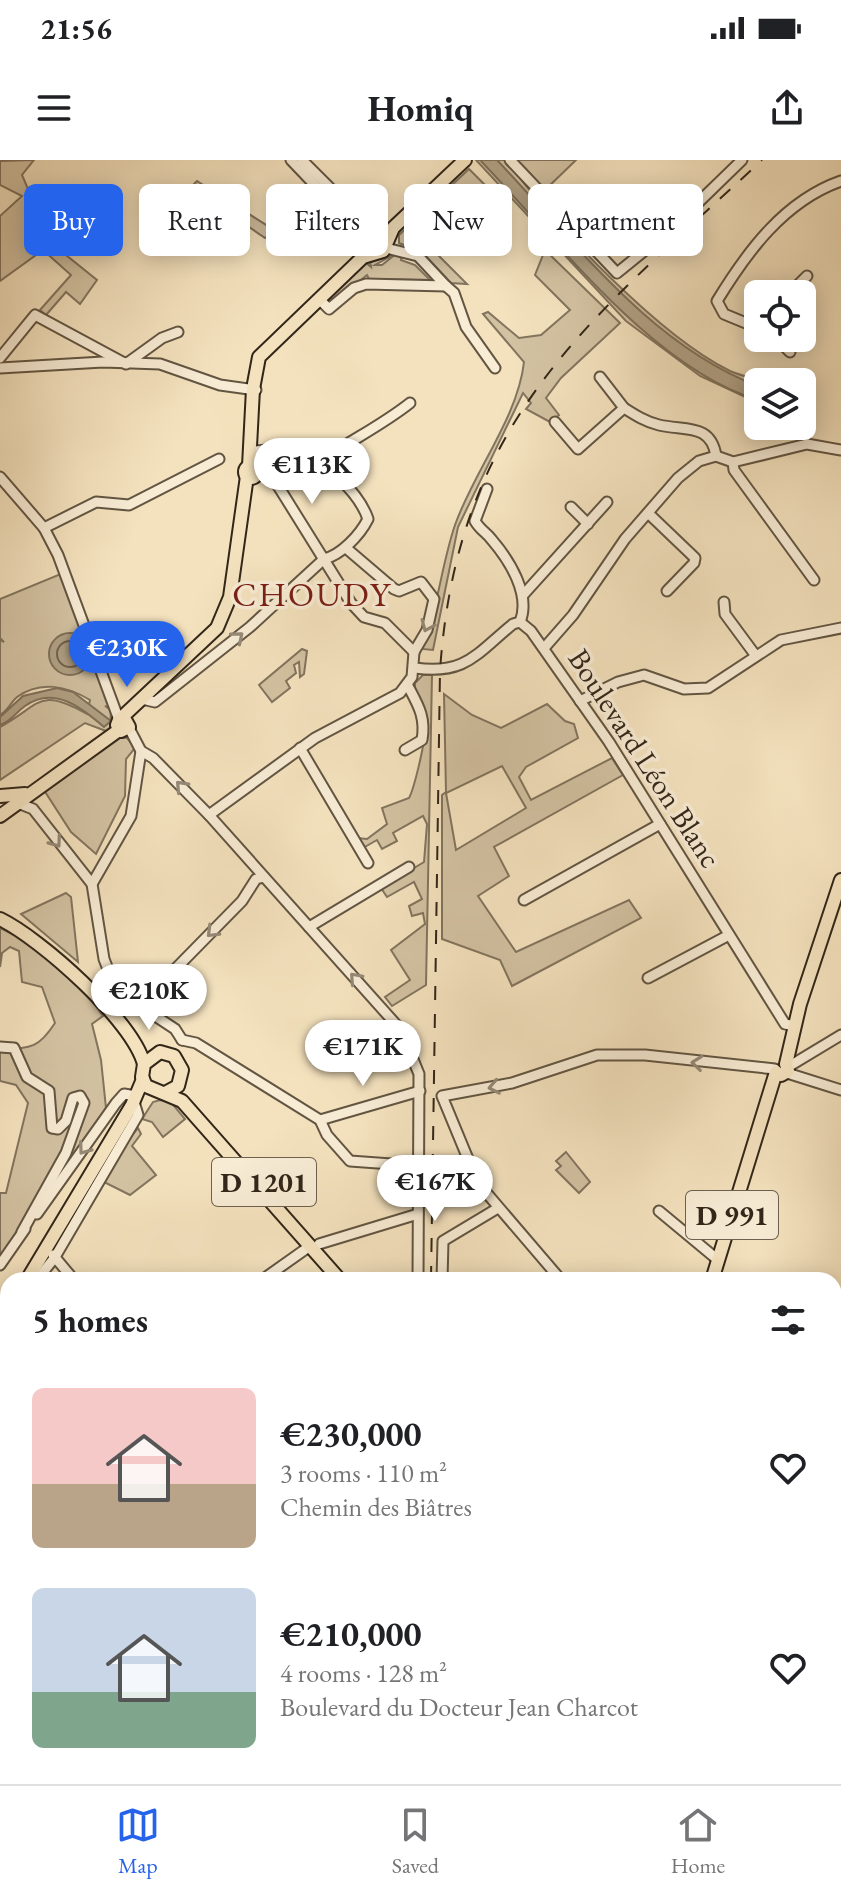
<!DOCTYPE html>
<meta charset="utf-8">
<style>
:root{--surface:#fff;--page:#f2f2f2;--text:#202124;--muted:#757577;--line:#e0e0e0;--accent:#2563eb}
body{margin:0;font-family:"EB Garamond",serif;background:var(--page);color:var(--text);height:100vh;display:flex;flex-direction:column;font-size:30px;white-space:nowrap}
*{box-sizing:border-box;margin:0}
p{font-size:26px;color:var(--muted)}
.icon{flex:none;width:44px;height:44px;fill:none;stroke:currentColor;stroke-width:2;stroke-linecap:round;stroke-linejoin:round}
.map{position:relative;flex:1;overflow:hidden}
.drawer{position:absolute;left:0px;top:1112px;width:842px;height:512px;display:flex;flex-direction:column;background:var(--surface);border-radius:24px 24px 0 0;box-shadow:0 4px 20px #0003}
.drawer>*{flex:none}
.top-card{position:absolute;left:24px;top:24px;width:794px;height:72px;display:flex;gap:16px}
.controls{position:absolute;left:744px;top:120px;display:grid;gap:16px}
.controls a{display:grid;place-items:center;width:72px;height:72px;border-radius:12px;background:var(--surface);box-shadow:0 4px 20px #0003;font-size:40px}
.price{position:absolute;translate:-50% -68px;padding:0 18px;border-radius:28px;background:#fff;color:#222;font-size:26px;line-height:52px;filter:drop-shadow(0 2px 4px #0008)}
.price::after{content:'';position:absolute;left:50%;top:48px;width:24px;height:18px;margin-left:-12px;background:inherit;clip-path:polygon(0 0,100% 0,50% 100%)}
.price.active{background:var(--accent);color:#fff}
ul{padding:0;list-style:none}
li{display:flex;align-items:center;gap:24px;height:200px;padding:0 32px}
li span{display:grid;place-items:center;flex:none;width:224px;height:160px;border-radius:12px;color:#555}
li>.icon{margin-inline-start:auto}
span .icon{width:96px;height:96px;fill:#fffc;stroke-width:1}
li b{font-size:34px}
h2{display:flex;justify-content:space-between;align-items:center;height:96px;padding:0 32px;font-size:34px}
.tag{padding:0 28px;border-radius:12px;background:var(--surface);box-shadow:0 4px 20px #0003;font-size:28px;line-height:72px}
.tag.active{background:var(--accent);color:#fff}
.status{display:flex;justify-content:space-between;align-items:center;height:56px;padding:0 40px;background:var(--surface);direction:ltr}
.status svg{height:22px;fill:currentColor}
header{display:flex;justify-content:space-between;align-items:center;height:104px;padding:0 32px;background:var(--surface);font-size:36px;font-weight:700}
.tab-bar{display:flex;justify-content:space-around;align-items:center;height:112px;border-top:2px solid var(--line);background:var(--surface);font-size:22px;color:var(--muted)}
.tab-bar a{display:grid;justify-items:center;gap:4px}
.tab-bar .active{color:var(--accent)}
.map>svg:first-child{display:block}
</style>
<div class="status"><b>21:56</b><svg viewBox="0 0 49 12"><path d="M0 12V9h3v3zM5 12V6h3v6zM10 12V3h3v9zM15 12V0h3v12zM26 1h20v11H26zM47 4h2v5h-2z"/></svg></div>
<header><svg class="icon" aria-label="menu" viewBox="0 0 24 24"><path d="M4 6h16M4 12h16M4 18h16"/></svg>Homiq<svg class="icon" aria-label="share" viewBox="0 0 24 24"><path d="M12 15V3M7 8l5-5 5 5M5 13v7h14v-7"/></svg></header>
<div class="map">
<svg width="841" height="1624" viewBox="0 0 841 1624">
<rect width="100%" height="100%" fill="#f4e2be"/>
<filter id="stains"><feTurbulence type="fractalNoise" baseFrequency=".0025" numOctaves="4"/><feColorMatrix values="0 0 0 0 .2 0 0 0 0 .09 0 0 0 0 .02 0 0 0 .5 -.17"/></filter>
<radialGradient id="worn" r=".72"><stop offset=".6" stop-color="#630" stop-opacity="0"/><stop offset="1" stop-color="#630" stop-opacity=".3"/></radialGradient>
<g fill="#d3c2a2" stroke="#82745e" stroke-width="2" fill-rule="evenodd">
<polygon points="34,0 22,15 51,83 97,120 80,144 66,132 46,155 40,150 71,115 43,90 0,121 0,56 22,36 0,25 0,1"/>
<path d="M476,0H506C554,65 659,176 730,211C741,216 754,218 765,222H758V243L700,216L626,161Z"/>
<polygon points="516,0 576,0 545,30"/>
<polygon points="469,9 504,44 487,59 483,56 467,72 460,65 450,76 454,80 438,95 467,124 451,123 422,92 399,83 399,75"/>
<polygon points="197,21 274,70 265,78 191,27"/>
<path d="M545,90L620,163L561,218L546,238L559,255L550,262L526,249L531,243L523,233L458,367L433,490L422,489C438,449 441,406 455,365C474,311 518,257 524,202L483,154L488,152L519,178L541,175L570,150L535,115Z"/>
<polygon points="397,93 402,94 401,100 415,105 430,120 369,119 367,115 335,141 330,137 365,102 371,107 370,102 393,95 375,105 382,105"/>
<path d="M63,413L114,549L105,546L111,550L110,568L106,571L85,563L0,620V567C41,545 38,526 87,554L90,540C67,526 40,520 17,537C10,543 8,551 0,555V480L4,482L0,478V439Z"/>
<polygon points="302,489 307,491 304,514 300,517 299,502 294,505 296,513 286,521 290,528 272,542 259,525"/>
<path d="M423,515H432L426,825L392,846L385,837L410,820L391,790L425,764L423,753L412,756L409,746L422,739L414,722L387,737L381,728L424,702L427,664L423,656L393,673L397,681L382,689L377,680L363,688L357,678L367,679L387,664L382,648L409,638C414,629 425,583 424,575C422,557 414,541 415,523Z"/>
<path d="M444,534L472,555L501,568L547,544L565,561L574,564L578,578L526,607L519,617L531,640L612,598L623,615L494,687L509,716L478,736L516,792L629,740L641,758L512,826L500,800L442,779V635L446,632ZM502,606L526,648L456,690L446,633Z"/>
<polygon points="118,577 127,578 135,588 126,599 125,636 96,694 71,672 42,627"/>
<polygon points="66,733 71,737 78,802 21,754"/>
<path d="M0,768C43,788 76,817 103,856L92,864L101,900L106,948L91,976L0,1097V1033H6L28,943L16,925L0,921V889C31,888 38,889 55,863L42,827L22,822L19,791L10,787L2,793L0,807Z"/>
<polygon points="160,940 170,941 185,959 163,977 152,962 142,959 153,942"/>
<polygon points="138,968 141,974 132,986 156,1015 130,1035 104,1022 127,981"/>
<polygon points="566,992 590,1022 579,1033 556,1010 561,1006 556,1001"/>
</g>
<g fill="#b2a286" stroke="#7f705a" stroke-width="2">
<path d="M480,0H497C574,81 650,185 758,226V240C652,208 556,79 480,0Z"/>
<circle cx="70" cy="494" r="21"/>
<path d="M57,528L73,532L111,561L104,567C82,548 54,525 25,546C15,553 12,561 0,565V557L23,536Z"/>
</g>
<g fill="none" stroke-linecap="round" stroke-linejoin="round">
<circle stroke="#726450" stroke-width="2" cx="70" cy="494" r="13"/>
<g stroke="#625542" stroke-width="13">
<g id="minor">
<polyline points="291,0 369,82"/>
<polyline points="302,0 376,74"/>
<polyline points="510,0 617,113 670,70 742,0"/>
<polyline points="446,126 454,133 466,167 495,208"/>
<polyline points="789,134 807,116"/>
<polyline points="319,139 329,149 354,128 366,124 446,126 418,96 386,88"/>
<path d="M758,168L724,154L717,141C747,92 784,41 841,21"/>
<polyline points="776,178 790,192"/>
<polyline points="0,198 35,155 126,204 162,178 178,172"/>
<polyline points="0,208 103,202 160,204 220,225 256,230"/>
<polyline points="600,217 624,248"/>
<path d="M555,262L578,289L624,248C635,255 646,262 659,265C685,271 711,263 716,296"/>
<path d="M256,291C268,290 282,287 295,290C323,299 359,332 368,359C360,375 341,395 324,399"/>
<polyline points="733,302 734,310 814,420"/>
<path d="M318,303C349,281 381,266 410,243"/>
<polyline points="256,309 275,321 351,443 364,457 385,463 414,492"/>
<polyline points="0,317 44,368 58,395 119,560"/>
<path d="M487,329L475,361C480,370 486,372 492,380C510,401 531,435 520,462"/>
<polyline points="571,347 588,364"/>
<polyline points="648,353 695,398 694,403 667,431"/>
<polyline points="44,368 96,342 129,345 219,299"/>
<polyline points="346,388 394,429 399,431 421,422 434,439 427,470 414,492"/>
<polyline points="524,434 607,342"/>
<polyline points="724,442 725,454 756,496"/>
<polyline points="545,487 573,455 625,379 678,318 699,301 716,296 733,302 807,284 841,290"/>
<path d="M415,508C466,515 476,494 513,464L520,462L531,471L609,582L785,864L790,865"/>
<polyline points="142,539 155,542 250,467 324,399"/>
<polyline points="580,541 618,522 644,515 684,529 708,528 781,480 841,468"/>
<polyline points="300,588 368,703"/>
<path d="M405,590L422,580C426,557 418,545 408,526"/>
<polyline points="141,591 153,598 209,655 401,870 419,914 418,1120"/>
<polyline points="18,643 33,649 92,724 104,799 113,822 131,840 175,869 182,880"/>
<polyline points="209,655 315,578 400,533 412,517 414,492"/>
<polyline points="92,724 131,656 141,591 129,568"/>
<polyline points="524,740 660,664"/>
<polyline points="309,767 409,707"/>
<polyline points="648,818 729,775"/>
<polyline points="139,846 242,741 256,719 264,717"/>
<polyline points="182,880 196,883 320,960 327,975 350,1001 419,1006"/>
<polyline points="0,887 14,888 27,917 49,931 52,968 58,969 66,961 73,938 80,936 84,943 66,993 22,1072"/>
<polyline points="788,907 841,875"/>
<polyline points="787,913 841,930"/>
<polyline points="320,960 420,931"/>
<polyline points="659,1051 718,1100"/>
<polyline points="37,1054 116,943 124,934 136,936"/>
<polyline points="319,1084 418,1054"/>
<polyline points="53,1095 74,1120"/>
<polyline points="0,1105 25,1069"/>
<polyline points="37,1120 55,1097 138,955 134,942"/>
<polyline points="262,1120 310,1086"/>
<polyline points="442,1120 443,1081 498,1048"/>
<polyline points="561,1120 478,1023 442,936 512,923 597,895 645,895 775,909"/>
<polyline points="0,1192 8,1196"/>
<polyline points="0,1204 8,1204"/>
<polyline points="0,1320 8,1334"/>
<polyline points="834,1448 841,1457"/>
<polyline points="0,1523 8,1518"/>
<polyline points="834,1527 841,1536"/>
<polyline points="0,1549 8,1561"/>
<polyline points="353,1616 357,1624"/>
<polyline points="383,1616 387,1624"/>
<polyline points="460,1616 464,1624"/>
<polyline points="744,1616 745,1624"/>
<polyline points="43,1624 60,1616"/>
<polyline points="203,1624 215,1616"/>
<polyline points="329,1624 344,1616"/>
<polyline points="546,1624 559,1618 584,1624"/>
<polyline points="688,1624 702,1616"/>
<polyline points="832,1624 841,1619"/>
</g>
</g>
<g stroke="#322619" stroke-width="16">
<g id="major">
<polyline points="375,92 369,85 371,77 380,74 386,79"/>
<polyline points="249,306 253,229 259,197 363,97 383,91 393,68 465,0"/>
<circle cx="251" cy="312" r="6"/>
<polyline points="124,558 129,567 121,571 117,565 119,560 217,468 230,437 247,316"/>
<polyline points="0,636 25,634"/>
<polyline points="0,656 119,570"/>
<path d="M0,759C41,779 132,860 144,904"/>
<polyline points="781,915 788,911 786,904 800,844 841,720"/>
<polyline points="165,933 178,926 182,910 174,896 160,892 144,904 142,917 146,926 182,941 340,1120"/>
<polyline points="27,1120 132,945 143,919"/>
<polyline points="712,1120 776,912"/>
<polyline points="0,1162 8,1150"/>
<polyline points="834,1199 841,1197"/>
<polyline points="834,1547 841,1544"/>
<polyline points="283,1624 293,1616"/>
</g>
</g>
<use href="#minor" stroke="#f8ecd5" stroke-width="9"/>
<use href="#major" stroke="#f4e2be" stroke-width="12"/>
<g stroke="#322619" stroke-width="2" stroke-dasharray="14 14" stroke-linecap="butt">
<path d="M431,1120L440,511C457,258 590,160 762,0"/>
<polyline points="834,1580 841,1578"/>
<polyline points="212,1624 224,1616"/>
<polyline points="242,1624 257,1616"/>
</g>
</g>
<defs><path id="oneway-chevron" d="M-2-3.5L2.5 0L-2 3.5" fill="none" stroke-width="1.6" stroke-linecap="round" stroke-linejoin="round" transform="scale(2)"/></defs>
<g stroke="#958977">
<use href="#oneway-chevron" transform="translate(427 466) rotate(113)"/>
<use href="#oneway-chevron" transform="translate(238 477) rotate(-40)"/>
<use href="#oneway-chevron" transform="translate(181 626) rotate(-133)"/>
<use href="#oneway-chevron" transform="translate(56 682) rotate(54)"/>
<use href="#oneway-chevron" transform="translate(212 772) rotate(135)"/>
<use href="#oneway-chevron" transform="translate(355 818) rotate(-132)"/>
<use href="#oneway-chevron" transform="translate(697 903) rotate(-174)"/>
<use href="#oneway-chevron" transform="translate(494 927) rotate(169)"/>
<use href="#oneway-chevron" transform="translate(84 989) rotate(126)"/>
</g>
<g text-anchor="middle" dominant-baseline="central" stroke-width="7" stroke-linejoin="round" paint-order="stroke">
<g fill="#f8ecd5" stroke="#6d6151" stroke-width="2">
<rect x="212" y="998" width="104" height="48" rx="6"/>
<rect x="686" y="1031" width="92" height="48" rx="6"/>
</g>
<g font-size="28" font-weight="bold" fill="#322619">
<text x="264" y="1022">D 1201</text>
<text x="732" y="1055">D 991</text>
</g>
<g font-size="30" fill="#322619" stroke="#f8ecd5">
<text transform="translate(645 598) rotate(57)">Boulevard Léon Blanc</text>
</g>
<g font-size="34" letter-spacing="2" fill="#7a1f14" stroke="#f8ecd5">
<text x="312" y="434">CHOUDY</text>
</g>
</g>
<rect width="100%" height="100%" filter="url(#stains)"/>
<rect width="100%" height="100%" fill="url(#worn)"/>
</svg>
<div class="controls">
<a><svg class="icon" aria-label="locate" viewBox="0 0 24 24"><circle cx="12" cy="12" r="6"/><path d="M12 2v4M12 18v4M2 12h4M18 12h4"/></svg></a>
<a><svg class="icon" aria-label="layers" viewBox="0 0 24 24"><path d="M12 4l9 5-9 5-9-5zM3 14l9 5 9-5"/></svg></a>
</div>
<b class="price" style="left:312px;top:346px">€113K</b>
<b class="price active" style="left:127px;top:529px">€230K</b>
<b class="price" style="left:149px;top:872px">€210K</b>
<b class="price" style="left:363px;top:928px">€171K</b>
<b class="price" style="left:435px;top:1063px">€167K</b>
<div class="top-card">
<a class="tag active">Buy</a>
<a class="tag">Rent</a>
<a class="tag">Filters</a>
<a class="tag">New</a>
<a class="tag">Apartment</a>
</div>
<section class="drawer">
<h2>5 homes<svg class="icon" aria-label="filters" viewBox="0 0 24 24"><path d="M4 7h16M4 17h16"/><circle cx="9" cy="7" r="2"/><circle cx="15" cy="17" r="2"/></svg></h2>
<ul>
<li><span style="background:linear-gradient(#f6c9c9 60%,#b9a48a 0)"><svg class="icon" aria-label="home" viewBox="0 0 24 24"><path d="M3 11l9-7 9 7M6 9v11h12V9"/></svg></span><div><b>€230,000</b><p>3 rooms · 110 m²</p><p>Chemin des Biâtres</p></div><svg class="icon" aria-label="heart" viewBox="0 0 24 24"><path d="M12 20l-8-8c-3-5 5-10 8-4 3-6 11-1 8 4z"/></svg></li>
<li><span style="background:linear-gradient(#c9d6e8 65%,#7fa58c 0)"><svg class="icon" aria-label="home" viewBox="0 0 24 24"><path d="M3 11l9-7 9 7M6 9v11h12V9"/></svg></span><div><b>€210,000</b><p>4 rooms · 128 m²</p><p>Boulevard du Docteur Jean Charcot</p></div><svg class="icon" aria-label="heart" viewBox="0 0 24 24"><path d="M12 20l-8-8c-3-5 5-10 8-4 3-6 11-1 8 4z"/></svg></li>
</ul>
</section>
</div>
<nav class="tab-bar">
<a class="active"><svg class="icon" aria-label="map" viewBox="0 0 24 24"><path d="M3 6l6-2 6 2 6-2v14l-6 2-6-2-6 2zM9 4v14M15 6v14"/></svg>Map</a>
<a><svg class="icon" aria-label="saved" viewBox="0 0 24 24"><path d="M7 4h10v16l-5-4-5 4z"/></svg>Saved</a>
<a><svg class="icon" aria-label="home" viewBox="0 0 24 24"><path d="M3 11l9-7 9 7M6 9v11h12V9"/></svg>Home</a>
</nav>
